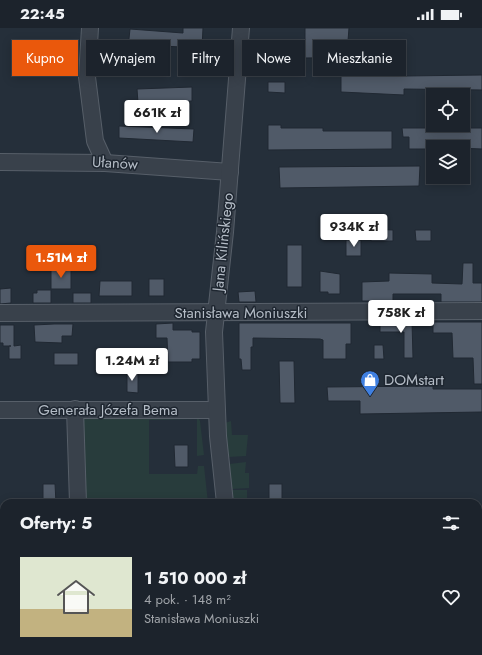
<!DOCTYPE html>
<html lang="pl">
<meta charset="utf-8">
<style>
:root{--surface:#1c232c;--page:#292f38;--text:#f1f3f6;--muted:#a0a4a9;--line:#3a4048;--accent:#ea580c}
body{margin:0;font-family:Jost,sans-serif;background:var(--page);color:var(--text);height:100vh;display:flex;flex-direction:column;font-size:15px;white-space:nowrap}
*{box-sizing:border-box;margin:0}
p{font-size:13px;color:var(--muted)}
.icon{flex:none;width:22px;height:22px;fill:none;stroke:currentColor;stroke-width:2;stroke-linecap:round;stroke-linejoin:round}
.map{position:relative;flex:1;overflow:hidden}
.panel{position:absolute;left:0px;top:471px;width:482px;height:156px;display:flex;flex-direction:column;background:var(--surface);border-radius:12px 12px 0 0;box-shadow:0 2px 10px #0003,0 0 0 1px var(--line)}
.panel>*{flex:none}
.guide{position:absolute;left:12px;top:12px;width:458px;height:36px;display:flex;gap:8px}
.controls{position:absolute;left:426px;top:60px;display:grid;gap:8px}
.controls a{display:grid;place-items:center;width:44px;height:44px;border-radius:0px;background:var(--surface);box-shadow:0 2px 10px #0003,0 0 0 1px var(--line);font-size:20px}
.price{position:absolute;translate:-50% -34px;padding:0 9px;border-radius:4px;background:#fff;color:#222;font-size:13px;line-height:26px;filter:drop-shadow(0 1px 2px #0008)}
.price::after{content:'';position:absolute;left:50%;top:24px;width:12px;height:9px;margin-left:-6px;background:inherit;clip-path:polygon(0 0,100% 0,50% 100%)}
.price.active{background:var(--accent);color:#fff}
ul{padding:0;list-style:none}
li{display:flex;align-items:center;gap:12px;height:100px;padding:0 20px}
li+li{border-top:1px solid var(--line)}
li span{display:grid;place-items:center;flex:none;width:112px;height:80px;border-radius:0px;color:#555}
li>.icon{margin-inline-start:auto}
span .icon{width:48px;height:48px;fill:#fffc;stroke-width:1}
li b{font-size:17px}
h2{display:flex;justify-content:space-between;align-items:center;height:48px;padding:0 20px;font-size:17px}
.tag{padding:0 14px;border-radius:0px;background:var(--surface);box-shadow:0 2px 10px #0003,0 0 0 1px var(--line);font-size:14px;line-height:36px}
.tag.active{background:var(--accent);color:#fff}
.status{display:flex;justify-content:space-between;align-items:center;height:28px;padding:0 20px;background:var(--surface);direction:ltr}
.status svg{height:11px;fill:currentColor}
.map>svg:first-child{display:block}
</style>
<div class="status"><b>22:45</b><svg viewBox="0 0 49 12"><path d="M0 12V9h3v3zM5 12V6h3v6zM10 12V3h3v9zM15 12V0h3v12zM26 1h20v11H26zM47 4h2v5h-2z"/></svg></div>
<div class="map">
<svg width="482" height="627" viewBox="0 0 482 627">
<rect width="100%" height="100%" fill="#252f3a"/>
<g fill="#283c3c">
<polygon points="83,386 198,390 200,393 204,427 197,428 197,391 149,392 149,446 197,446 198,438 204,438 208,475 84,475"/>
<polygon points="231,393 232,407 248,407 246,428 228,429 225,395"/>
<polygon points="246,434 245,445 249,445 249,460 231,461 229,436"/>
<polygon points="231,462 247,462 247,475 233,475"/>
</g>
<g fill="#505a68" stroke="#202832">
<polygon points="183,0 203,0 202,20 161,18 160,22 128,20 130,1 183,5"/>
<polygon points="305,0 349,0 348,13 381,13 381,29 305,30"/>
<polygon points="27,24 60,24 60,40 55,40 55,46 27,46"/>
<polygon points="390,41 404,41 404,48 482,47 482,62 404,61 404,67 341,64 341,47 390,47"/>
<polygon points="268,54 285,54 285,65 268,64"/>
<polygon points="192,59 192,73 176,74 176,82 151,83 151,75 138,75 137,61"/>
<polygon points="268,97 281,97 281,100 323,100 323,103 392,103 392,121 268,122"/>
<polygon points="119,98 194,101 193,114 119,110"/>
<polygon points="402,100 482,100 482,121 433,119 433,121 409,121 409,109 403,109"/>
<polygon points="420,138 419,158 280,160 279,139"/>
<polygon points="371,201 393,202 393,213 371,213"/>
<polygon points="415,202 431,202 431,213 416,213"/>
<rect x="346" y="212" width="15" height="16"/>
<rect x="287" y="217" width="15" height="42"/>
<polygon points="463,235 473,235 473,255 482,255 482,274 441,274 441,266 393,266 393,273 362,273 362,254 389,253 389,245 432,246 432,255 462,256"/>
<polygon points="51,240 71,242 71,261 51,261"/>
<polygon points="320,243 340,246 340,266 328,266 328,264 320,264"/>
<rect x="149" y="251" width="15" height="17"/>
<polygon points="100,253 132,253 132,268 99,268"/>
<polygon points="11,260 11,275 0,276 0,261"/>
<polygon points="37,262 51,262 51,275 33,275 33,265 37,265"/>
<polygon points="255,263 256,274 239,274 238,264"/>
<rect x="73" y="265" width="18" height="10"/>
<polygon points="404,293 412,293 413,330 404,330 404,304 380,304 380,294"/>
<polygon points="433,294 482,294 482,356 474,356 473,330 453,330 452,305 433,305"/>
<polygon points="173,295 173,302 192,302 192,304 200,304 200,331 192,331 192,334 168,334 167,310 156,310 156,296"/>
<polygon points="239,295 351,295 351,316 346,316 346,331 323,331 323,312 320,311 253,310 253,319 251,319 251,342 242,342 241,331 239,331"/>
<polygon points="54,296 73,296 72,308 62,308 62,315 35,314 34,297"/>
<polygon points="0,297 14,297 14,318 21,317 21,331 9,331 9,318 11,318 3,318 3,315 0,315"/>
<polygon points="374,317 383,317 384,331 374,331"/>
<rect x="54" y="325" width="24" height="12"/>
<polygon points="279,333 294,333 295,375 280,375"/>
<polygon points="127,343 138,344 138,365 127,364"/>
<polygon points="433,358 433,361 482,361 482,384 360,386 360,373 328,373 327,359"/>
<polygon points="174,417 188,417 188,439 175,439"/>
<polygon points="43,456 55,456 56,475 43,475"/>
<rect x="269" y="456" width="13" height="17"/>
</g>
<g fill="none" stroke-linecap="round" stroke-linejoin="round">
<g stroke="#575f69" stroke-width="18">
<g id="minor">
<polyline points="90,0 87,49 95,113 105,135"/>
<polyline points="0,134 105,135 230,144"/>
<polyline points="0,285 482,283"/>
<polyline points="75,381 78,475"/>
<polyline points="0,382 216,382"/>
<polyline points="225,475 218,408 214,304 225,204 241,0"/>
<polyline points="0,546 4,546"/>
<polyline points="83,623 83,627"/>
<polyline points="227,623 227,627"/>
<polyline points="396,623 396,627"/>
</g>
</g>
<use href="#minor" stroke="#39414b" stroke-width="16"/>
</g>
<defs>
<g id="shop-pin" transform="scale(1)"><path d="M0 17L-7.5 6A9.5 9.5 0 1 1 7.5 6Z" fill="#3f7fe0" stroke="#1e2630"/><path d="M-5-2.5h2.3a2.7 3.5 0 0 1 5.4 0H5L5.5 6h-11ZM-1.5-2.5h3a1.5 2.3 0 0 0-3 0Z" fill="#fff"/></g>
</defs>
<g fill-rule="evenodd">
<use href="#shop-pin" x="370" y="352"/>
</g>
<g text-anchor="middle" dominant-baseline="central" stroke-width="3" stroke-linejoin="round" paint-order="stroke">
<g font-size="15" fill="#b4bcc6" stroke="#1e2630">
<text transform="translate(115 135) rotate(3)">Ułanów</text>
<text transform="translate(223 214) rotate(-84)">Jana Kilińskiego</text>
<text x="241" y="285">Stanisława Moniuszki</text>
<text x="108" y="382">Generała Józefa Bema</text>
</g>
<g font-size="15" fill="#b4bcc6" stroke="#1e2630" text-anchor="start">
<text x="384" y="352">DOMstart</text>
</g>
</g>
</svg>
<div class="controls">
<a><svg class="icon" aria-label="locate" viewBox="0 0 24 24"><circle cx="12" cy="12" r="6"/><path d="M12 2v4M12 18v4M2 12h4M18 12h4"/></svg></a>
<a><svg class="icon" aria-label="layers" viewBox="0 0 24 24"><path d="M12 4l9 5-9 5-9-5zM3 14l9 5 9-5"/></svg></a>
</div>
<b class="price" style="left:157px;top:106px">661K zł</b>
<b class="price" style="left:354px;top:220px">934K zł</b>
<b class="price active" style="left:61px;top:251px">1.51M zł</b>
<b class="price" style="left:401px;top:306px">758K zł</b>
<b class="price" style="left:132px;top:354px">1.24M zł</b>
<div class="guide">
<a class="tag active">Kupno</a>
<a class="tag">Wynajem</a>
<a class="tag">Filtry</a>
<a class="tag">Nowe</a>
<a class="tag">Mieszkanie</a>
</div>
<section class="panel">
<h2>Oferty: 5<svg class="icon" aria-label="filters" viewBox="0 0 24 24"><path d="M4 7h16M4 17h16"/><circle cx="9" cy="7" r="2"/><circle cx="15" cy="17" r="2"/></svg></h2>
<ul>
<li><span style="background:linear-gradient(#dfe7d0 65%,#c2b280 0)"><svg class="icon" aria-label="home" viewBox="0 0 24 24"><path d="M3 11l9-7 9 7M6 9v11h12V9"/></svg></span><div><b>1 510 000 zł</b><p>4 pok. · 148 m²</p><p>Stanisława Moniuszki</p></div><svg class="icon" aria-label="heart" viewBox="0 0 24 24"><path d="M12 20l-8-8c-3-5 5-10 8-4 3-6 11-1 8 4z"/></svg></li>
</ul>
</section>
</div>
